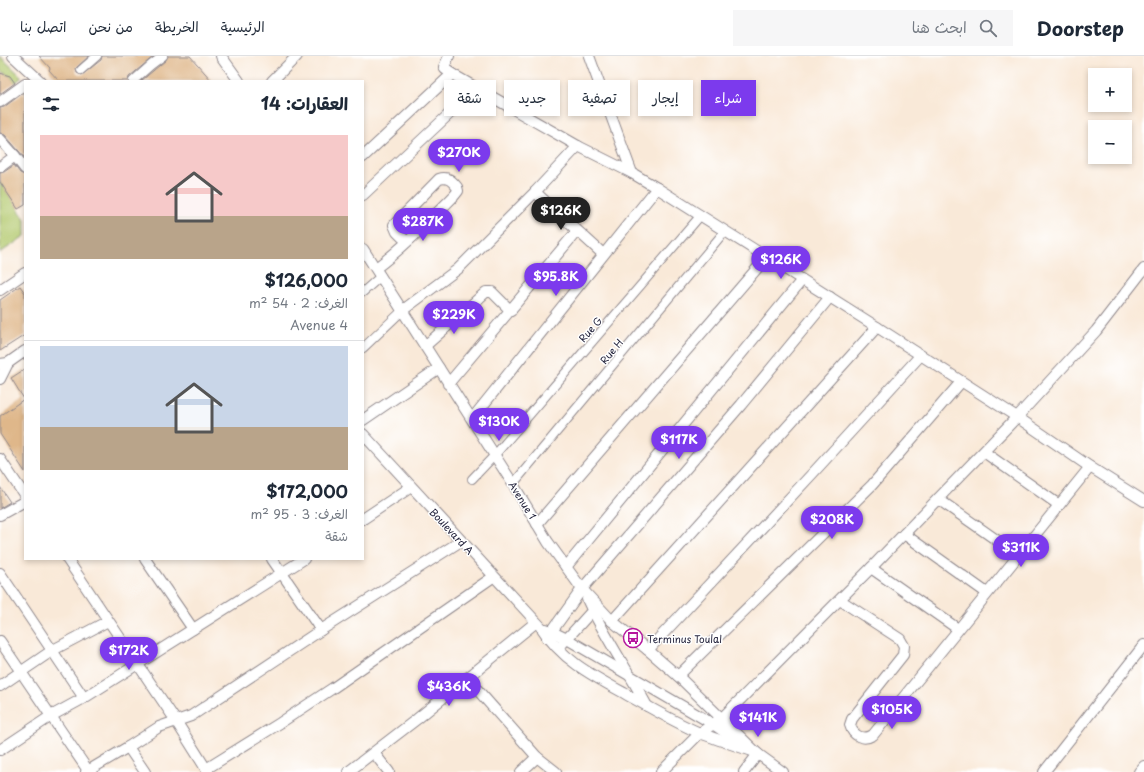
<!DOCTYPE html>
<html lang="ar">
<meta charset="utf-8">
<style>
:root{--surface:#fff;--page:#f6f6f7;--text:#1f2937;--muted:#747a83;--line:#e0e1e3;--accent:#7c3aed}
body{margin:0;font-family:"Playpen Sans","Playpen Sans Arabic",sans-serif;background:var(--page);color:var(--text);direction:rtl;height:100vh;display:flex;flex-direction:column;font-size:15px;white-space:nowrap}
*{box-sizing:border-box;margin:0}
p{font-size:13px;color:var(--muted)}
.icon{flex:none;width:22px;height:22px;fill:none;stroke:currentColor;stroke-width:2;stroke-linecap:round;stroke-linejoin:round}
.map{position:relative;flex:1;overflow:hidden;direction:ltr}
.drawer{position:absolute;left:24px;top:24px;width:340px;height:480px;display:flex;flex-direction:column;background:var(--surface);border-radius:0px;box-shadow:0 2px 6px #0003;direction:rtl}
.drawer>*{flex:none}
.hud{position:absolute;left:376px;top:24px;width:380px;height:36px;direction:rtl;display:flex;gap:8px}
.tools{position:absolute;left:1088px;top:12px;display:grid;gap:8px}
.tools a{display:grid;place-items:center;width:44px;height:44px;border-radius:0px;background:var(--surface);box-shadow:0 2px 6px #0003;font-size:20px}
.price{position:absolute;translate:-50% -34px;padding:0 9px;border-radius:14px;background:var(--accent);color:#fff;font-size:13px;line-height:26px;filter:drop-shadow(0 1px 2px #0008)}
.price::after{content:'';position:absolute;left:50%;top:24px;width:12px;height:9px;margin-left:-6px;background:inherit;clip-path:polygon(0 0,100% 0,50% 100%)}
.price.selected{background:#222;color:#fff}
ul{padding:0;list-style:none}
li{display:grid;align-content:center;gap:8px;height:212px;padding:0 16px}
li+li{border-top:1px solid var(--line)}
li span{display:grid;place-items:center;height:124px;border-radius:0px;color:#555}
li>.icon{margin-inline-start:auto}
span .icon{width:72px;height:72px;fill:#fffc;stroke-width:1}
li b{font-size:17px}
h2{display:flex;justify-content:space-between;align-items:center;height:48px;padding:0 16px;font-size:17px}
.tag{padding:0 14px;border-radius:0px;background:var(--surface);box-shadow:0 2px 6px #0003;font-size:14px;line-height:36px}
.tag.selected{background:var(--accent);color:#fff}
header{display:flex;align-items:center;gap:24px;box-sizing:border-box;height:56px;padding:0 20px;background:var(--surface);border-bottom:1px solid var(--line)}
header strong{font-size:19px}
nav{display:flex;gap:22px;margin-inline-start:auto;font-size:14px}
.search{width:280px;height:36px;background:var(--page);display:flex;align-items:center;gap:10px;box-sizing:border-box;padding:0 14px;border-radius:0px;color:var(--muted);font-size:15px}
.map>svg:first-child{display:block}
</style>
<header>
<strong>Doorstep</strong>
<div class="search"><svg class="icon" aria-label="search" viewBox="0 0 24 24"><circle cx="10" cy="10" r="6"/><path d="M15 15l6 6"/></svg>ابحث هنا</div>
<nav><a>الرئيسية</a><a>الخريطة</a><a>من نحن</a><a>اتصل بنا</a></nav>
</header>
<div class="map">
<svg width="1144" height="716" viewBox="0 0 1144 716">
<rect width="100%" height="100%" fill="#fff"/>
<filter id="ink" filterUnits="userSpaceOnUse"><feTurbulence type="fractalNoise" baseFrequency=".025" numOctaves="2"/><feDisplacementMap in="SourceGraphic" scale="8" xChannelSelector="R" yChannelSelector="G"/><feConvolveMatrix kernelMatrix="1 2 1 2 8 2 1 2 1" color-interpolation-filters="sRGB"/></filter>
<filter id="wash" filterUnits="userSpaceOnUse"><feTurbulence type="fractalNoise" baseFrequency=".012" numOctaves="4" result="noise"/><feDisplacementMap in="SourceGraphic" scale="16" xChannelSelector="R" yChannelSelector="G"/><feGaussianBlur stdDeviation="0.9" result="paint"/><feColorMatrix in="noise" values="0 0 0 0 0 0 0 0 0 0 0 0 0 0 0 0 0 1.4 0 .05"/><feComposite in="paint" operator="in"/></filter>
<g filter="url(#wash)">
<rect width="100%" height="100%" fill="#f9e9d8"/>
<g fill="#b3c96e" stroke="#6a7654">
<polygon points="0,0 21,20 21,22 15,27 10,20 0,15"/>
<polygon points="0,126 25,163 25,180 0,197"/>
</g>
<g id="blocks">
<g fill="#dfb78a">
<polygon points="39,0 89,0 76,12 77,17 82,19 101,4 102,0 154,0 129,21 128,25 59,25 49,14 50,12"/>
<polygon points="168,0 190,0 212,25 141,25 166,4"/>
<polygon points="0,17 10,20 15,27 0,38"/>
<polygon points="23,37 25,40 25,102 5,79 0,77 0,52 4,51"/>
<polygon points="14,109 20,117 25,119 25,149 18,153 0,126 0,117 4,116"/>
<polygon points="20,230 25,237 25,279 0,295 0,244"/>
<polygon points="25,313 25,416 0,378 0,360 24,343 11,322"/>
<polygon points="0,431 10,446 0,452"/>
</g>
</g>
</g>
<g filter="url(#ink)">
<use href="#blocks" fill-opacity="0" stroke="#8e868a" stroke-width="1"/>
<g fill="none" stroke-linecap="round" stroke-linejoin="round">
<g stroke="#8e868a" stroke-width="10">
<g id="pedestrian">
<polyline points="81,14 97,0"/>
<polyline points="133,25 151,9 163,0"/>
<polyline points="363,236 381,220"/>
<polyline points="363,292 403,254"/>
<polyline points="472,423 494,400 701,159"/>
<polyline points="513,428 725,175"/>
</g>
</g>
<g stroke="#8e868a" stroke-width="12">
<g id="minor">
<polyline points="13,0 40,25"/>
<polyline points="221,0 239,25"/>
<polyline points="449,0 444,11 445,13 452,18 578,90 632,117 657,132 877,271 1017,361 1090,411 1144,445"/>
<polyline points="589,0 632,117"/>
<polyline points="272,25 297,0"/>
<polyline points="0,46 25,28"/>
<polyline points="0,83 15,100"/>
<polyline points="363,101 452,18"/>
<polyline points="0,111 15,100 25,113"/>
<polyline points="535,136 603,198"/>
<polyline points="363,139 477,32"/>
<polyline points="363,193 513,428 548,486 582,533 612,565 648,594 678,620 758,698 783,716"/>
<path d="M376,212C404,191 429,165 454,140L458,135L457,131C452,125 448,120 439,123L394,169L397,176L407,186"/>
<polyline points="0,234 25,217"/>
<polyline points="403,254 458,213 535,136 578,90"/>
<polyline points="425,290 486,236 492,236 511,255"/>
<polyline points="0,308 8,307 25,295"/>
<polyline points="0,323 8,307"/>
<polyline points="448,328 577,175"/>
<polyline points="472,363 657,132"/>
<polyline points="363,364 439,312"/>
<path d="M363,378L541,571C561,603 591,619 624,637C649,651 674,666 700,677C718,684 737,690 755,696"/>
<polyline points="984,396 1059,449"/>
<polyline points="0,403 25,440"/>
<polyline points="938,443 1018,499"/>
<polyline points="0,459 25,445"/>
<polyline points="363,463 411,431"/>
<polyline points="537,468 766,202"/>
<polyline points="904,478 987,537"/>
<polyline points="67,503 176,665 208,716"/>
<polyline points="145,503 193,573"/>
<polyline points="272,503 321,574"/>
<polyline points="566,511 802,224"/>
<polyline points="871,512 958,573"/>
<polyline points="0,517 84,642"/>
<path d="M587,543C604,580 628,614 647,650"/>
<path d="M840,544L900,583L904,590L903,599L852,663L850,669C853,680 863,685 873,679L1090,411"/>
<polyline points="612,565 877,271"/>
<polyline points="546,573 567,583 713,668 741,687"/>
<polyline points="547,582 582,533 741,349 830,241"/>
<polyline points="0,585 89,716"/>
<polyline points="563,587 592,555 595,550"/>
<polyline points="648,594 812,418 920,300"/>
<polyline points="678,620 872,429 961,326"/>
<polyline points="467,622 537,701 556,716"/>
<polyline points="0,630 53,594 108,565"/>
<polyline points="128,691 145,716"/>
<polyline points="0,694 51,660 84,642 304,503"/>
<polyline points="374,697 389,716"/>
<polyline points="206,713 280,667 333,632 493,521"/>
<polyline points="86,716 128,691 159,671 191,660 321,574 461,485"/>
<polyline points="348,716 417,663 535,567"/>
<polyline points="521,716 537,701"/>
<polyline points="661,716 700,677 722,662 871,512 1017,361 1096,275 1144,213"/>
<polyline points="744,716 758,698"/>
<polyline points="1044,716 1144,589"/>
<polyline points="1139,716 1144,710"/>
</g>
</g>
<use href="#pedestrian" stroke="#fff" stroke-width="8"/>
<use href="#minor" stroke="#fff" stroke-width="10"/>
</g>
</g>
<defs>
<g id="bus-ring" transform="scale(1)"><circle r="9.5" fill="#fff" stroke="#b5179e" stroke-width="1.5"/><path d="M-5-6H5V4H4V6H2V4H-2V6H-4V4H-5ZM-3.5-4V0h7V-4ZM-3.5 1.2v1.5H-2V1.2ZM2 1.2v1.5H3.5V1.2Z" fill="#b5179e"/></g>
</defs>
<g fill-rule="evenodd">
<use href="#bus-ring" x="633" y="582"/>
</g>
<g text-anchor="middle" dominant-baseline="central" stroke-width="3" stroke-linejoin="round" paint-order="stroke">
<g font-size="10" fill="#22223b" stroke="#fff">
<text transform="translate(590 273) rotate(-49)">Rue G</text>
<text transform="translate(611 295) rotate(-50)">Rue H</text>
<text transform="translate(523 444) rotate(58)">Avenue 1</text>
<text transform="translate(452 475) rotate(47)">Boulevard A</text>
</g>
<g font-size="10" fill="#22223b" stroke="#fff" text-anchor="start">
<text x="647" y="582">Terminus Toulal</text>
</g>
</g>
</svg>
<div class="tools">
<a>+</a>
<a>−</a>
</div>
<b class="price" style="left:459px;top:117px">$270K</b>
<b class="price selected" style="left:561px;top:175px">$126K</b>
<b class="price" style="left:423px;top:186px">$287K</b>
<b class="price" style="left:781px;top:224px">$126K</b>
<b class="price" style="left:556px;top:241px">$95.8K</b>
<b class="price" style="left:454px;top:279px">$229K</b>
<b class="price" style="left:499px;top:386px">$130K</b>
<b class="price" style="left:679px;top:404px">$117K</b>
<b class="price" style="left:832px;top:484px">$208K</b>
<b class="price" style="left:1021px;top:512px">$311K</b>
<b class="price" style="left:129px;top:615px">$172K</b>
<b class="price" style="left:449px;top:651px">$436K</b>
<b class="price" style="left:892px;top:674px">$105K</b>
<b class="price" style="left:758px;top:682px">$141K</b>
<div class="hud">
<a class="tag selected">شراء</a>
<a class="tag">إيجار</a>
<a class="tag">تصفية</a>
<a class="tag">جديد</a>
<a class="tag">شقة</a>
</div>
<section class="drawer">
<h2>العقارات: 14<svg class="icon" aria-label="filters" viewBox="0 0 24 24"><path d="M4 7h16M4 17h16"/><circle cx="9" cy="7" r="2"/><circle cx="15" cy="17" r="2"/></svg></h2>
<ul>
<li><span style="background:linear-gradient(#f6c9c9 65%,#b9a48a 0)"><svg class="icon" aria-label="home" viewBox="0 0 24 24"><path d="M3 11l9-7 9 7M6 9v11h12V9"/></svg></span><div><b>$126,000</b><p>الغرف: 2 · 54 m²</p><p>Avenue 4</p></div></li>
<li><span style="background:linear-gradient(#c9d6e8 65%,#b9a48a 0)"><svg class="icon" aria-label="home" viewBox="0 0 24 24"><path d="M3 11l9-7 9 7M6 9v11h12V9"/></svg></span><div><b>$172,000</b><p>الغرف: 3 · 95 m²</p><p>شقة</p></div></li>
</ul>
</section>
</div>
